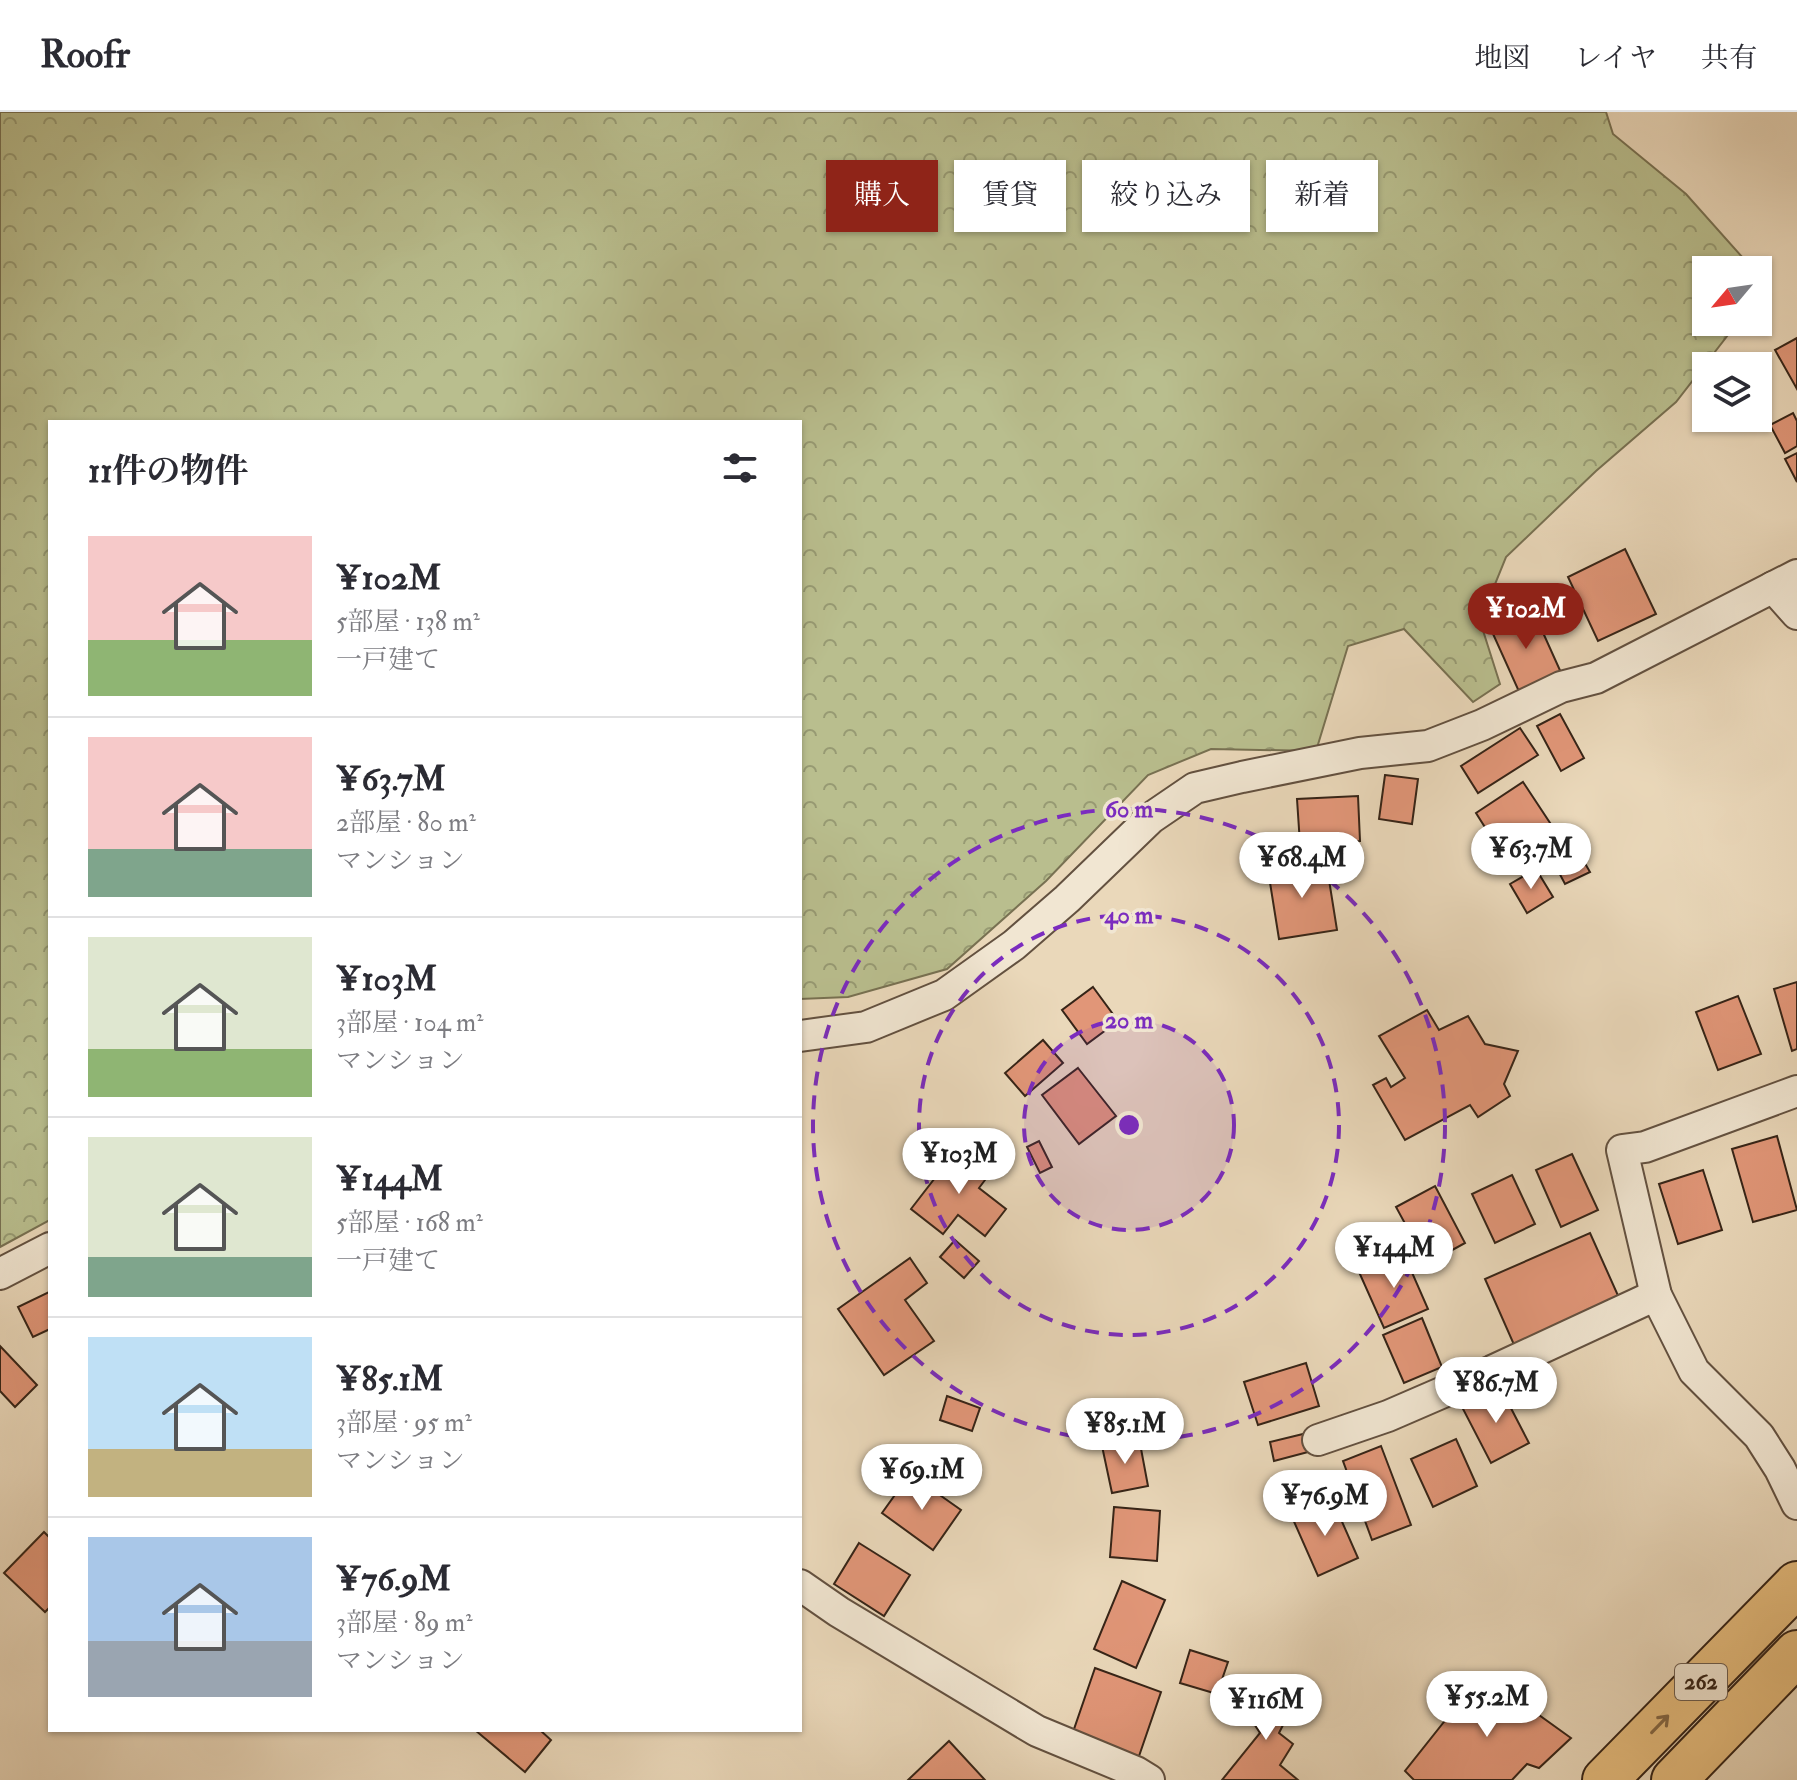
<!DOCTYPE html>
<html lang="ja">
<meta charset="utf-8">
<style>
:root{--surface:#fff;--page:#f7f7f7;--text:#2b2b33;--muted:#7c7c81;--line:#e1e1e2;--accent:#8f2418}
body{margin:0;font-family:"IM FELL Double Pica","Noto Serif JP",serif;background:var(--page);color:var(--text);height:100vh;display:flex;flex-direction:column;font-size:30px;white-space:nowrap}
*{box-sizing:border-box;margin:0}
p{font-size:26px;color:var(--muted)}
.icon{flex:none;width:44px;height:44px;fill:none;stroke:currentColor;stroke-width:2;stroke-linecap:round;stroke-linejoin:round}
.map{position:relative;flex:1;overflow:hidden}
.details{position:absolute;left:48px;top:308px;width:754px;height:1312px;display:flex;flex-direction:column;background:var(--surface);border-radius:0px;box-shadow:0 2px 6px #0004}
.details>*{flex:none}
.top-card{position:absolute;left:826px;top:48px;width:760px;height:72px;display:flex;gap:16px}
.needle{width:52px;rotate:241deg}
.fabs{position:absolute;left:1692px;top:144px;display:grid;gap:16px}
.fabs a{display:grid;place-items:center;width:80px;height:80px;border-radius:0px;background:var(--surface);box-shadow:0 2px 6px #0004;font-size:40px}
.price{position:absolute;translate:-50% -68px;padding:0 18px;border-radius:28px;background:#fff;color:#222;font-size:26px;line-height:52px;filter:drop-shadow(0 2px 4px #0008)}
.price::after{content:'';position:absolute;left:50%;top:48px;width:24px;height:18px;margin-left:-12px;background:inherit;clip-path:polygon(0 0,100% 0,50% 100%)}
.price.selected{background:var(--accent);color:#fff}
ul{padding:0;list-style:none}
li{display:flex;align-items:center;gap:24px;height:200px;padding:0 40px}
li+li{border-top:2px solid var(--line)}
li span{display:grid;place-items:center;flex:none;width:224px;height:160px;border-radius:0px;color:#555}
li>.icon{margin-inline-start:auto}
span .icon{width:96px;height:96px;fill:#fffc;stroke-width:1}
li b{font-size:34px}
h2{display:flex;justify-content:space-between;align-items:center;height:96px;padding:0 40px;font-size:34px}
.tag{padding:0 28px;border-radius:0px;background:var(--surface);box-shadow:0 2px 6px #0004;font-size:28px;line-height:72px}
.tag.selected{background:var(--accent);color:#fff}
header{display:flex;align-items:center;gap:48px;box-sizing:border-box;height:112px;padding:0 40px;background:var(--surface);border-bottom:2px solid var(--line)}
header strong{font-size:38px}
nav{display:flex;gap:44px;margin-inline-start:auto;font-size:28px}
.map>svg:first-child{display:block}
</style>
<header>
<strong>Roofr</strong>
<nav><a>地図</a><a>レイヤ</a><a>共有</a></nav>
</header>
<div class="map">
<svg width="1797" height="1668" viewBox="0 0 1797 1668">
<defs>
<pattern id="forest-crowns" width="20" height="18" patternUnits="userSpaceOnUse" patternTransform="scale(2)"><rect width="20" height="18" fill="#b9be8e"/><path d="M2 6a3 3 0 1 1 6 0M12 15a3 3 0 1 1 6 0" fill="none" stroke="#979a73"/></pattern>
</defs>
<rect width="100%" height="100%" fill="#ead8ba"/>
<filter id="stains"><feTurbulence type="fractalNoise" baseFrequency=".0025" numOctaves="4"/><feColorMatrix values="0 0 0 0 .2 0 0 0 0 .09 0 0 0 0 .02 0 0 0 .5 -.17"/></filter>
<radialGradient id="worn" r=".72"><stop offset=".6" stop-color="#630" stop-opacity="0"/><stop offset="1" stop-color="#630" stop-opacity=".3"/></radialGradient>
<polygon fill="url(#forest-crowns)" stroke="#787152" stroke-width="2" points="0,0 1606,0 1613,22 1686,82 1743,146 1743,158 1706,158 1706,210 1738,210 1676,290 1596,359 1506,445 1480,509 1500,572 1473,590 1404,517 1348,534 1316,639 1211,637 1148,663 1046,769 947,857 848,885 800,887 800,310 50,310 50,1108 0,1135"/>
<g fill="#e19678" stroke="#362417" stroke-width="2">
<polygon points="1797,226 1797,277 1775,238"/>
<polygon points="1793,301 1797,309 1797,334 1785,341 1770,313"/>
<polygon points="1797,341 1797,370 1785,347"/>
<polygon points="1625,437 1656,502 1598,529 1568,465"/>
<polygon points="1531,494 1563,565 1521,584 1489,513"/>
<polygon points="1560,602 1584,646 1561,659 1537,614"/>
<polygon points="1520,616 1538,643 1478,681 1461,654"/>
<polygon points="1385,663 1418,667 1412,712 1379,707"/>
<polygon points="1523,670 1560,726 1512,758 1476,701"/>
<polygon points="1358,684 1360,729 1300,732 1297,687"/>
<polygon points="1579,741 1590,760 1565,772 1555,753"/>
<polygon points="1326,749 1337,818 1279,827 1268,758"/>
<polygon points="1536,757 1553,785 1527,801 1510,772"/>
<polygon points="1797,870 1797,937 1792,939 1774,877"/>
<polygon points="1093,875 1118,909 1087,932 1062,898"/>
<polygon points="1738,884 1761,942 1718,958 1696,900"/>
<polygon points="1427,898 1439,918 1468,904 1485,932 1518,939 1504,972 1510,984 1478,1005 1470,993 1405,1028 1373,973 1386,966 1391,975 1405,966 1379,924"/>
<polygon points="1043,928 1063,951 1025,984 1005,961"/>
<polygon points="1078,956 1116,1004 1079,1032 1042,983"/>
<polygon points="1777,1024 1797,1098 1753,1110 1732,1037"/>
<polygon points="1039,1029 1052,1055 1040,1061 1027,1035"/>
<polygon points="959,1035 991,1060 979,1076 1006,1097 985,1124 958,1103 943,1122 911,1097"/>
<polygon points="1572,1042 1598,1098 1561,1115 1536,1058"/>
<polygon points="1703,1058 1722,1118 1678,1132 1659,1072"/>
<polygon points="1512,1063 1535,1112 1495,1131 1472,1082"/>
<polygon points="1435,1074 1465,1131 1427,1152 1396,1095"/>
<polygon points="1590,1121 1620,1188 1515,1235 1485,1167"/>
<polygon points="955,1128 979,1149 964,1166 940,1145"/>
<polygon points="1403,1140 1428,1197 1384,1216 1359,1160"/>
<polygon points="910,1146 927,1171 905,1188 934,1229 884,1263 838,1197"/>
<polygon points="49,1180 50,1217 33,1225 18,1195"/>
<polygon points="1422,1206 1442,1255 1404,1271 1383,1223"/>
<polygon points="0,1234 37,1273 15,1295 0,1279"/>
<polygon points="1306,1251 1319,1294 1258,1313 1244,1270"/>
<polygon points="1500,1275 1529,1331 1491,1351 1462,1295"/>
<polygon points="947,1284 980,1296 972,1319 940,1308"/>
<polygon points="1303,1322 1308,1340 1274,1349 1270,1330"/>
<polygon points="1139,1326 1148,1374 1112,1381 1102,1334"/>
<polygon points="1456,1327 1477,1374 1433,1395 1411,1347"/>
<polygon points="1381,1334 1411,1413 1372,1428 1343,1349"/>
<polygon points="910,1362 961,1398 933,1438 882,1401"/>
<polygon points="1332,1387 1358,1446 1318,1464 1292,1405"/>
<polygon points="1114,1395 1160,1399 1157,1449 1110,1445"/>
<polygon points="44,1420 50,1426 50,1495 45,1500 4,1461"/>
<polygon points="859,1431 910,1463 884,1504 834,1472"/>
<polygon points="1122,1469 1165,1488 1136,1556 1094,1537"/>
<polygon points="1190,1538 1228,1550 1217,1582 1180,1571"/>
<polygon points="1095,1556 1161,1580 1138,1647 1072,1623"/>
<polygon points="1482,1562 1571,1626 1539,1656 1527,1652 1512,1668 1414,1668 1405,1659"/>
<polygon points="1269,1574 1294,1591 1279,1621 1293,1632 1280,1653 1298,1668 1222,1668 1260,1621 1249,1604"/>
<polygon points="475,1618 540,1618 551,1628 525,1660"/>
<polygon points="949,1629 985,1668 908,1668"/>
</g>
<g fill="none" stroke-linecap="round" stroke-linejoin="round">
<g stroke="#635140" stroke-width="34">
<g id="street">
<polyline points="1773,475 1797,502"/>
<polyline points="800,924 866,915 944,883 1014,833 1067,787 1151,706 1195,676 1242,665 1360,641 1428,634 1482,613 1561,575 1596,566 1797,463"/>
<polyline points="1797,979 1645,1035 1622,1038 1656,1183 1694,1259 1759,1324 1780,1357 1797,1392"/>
<polyline points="0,1162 50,1136"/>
<polyline points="1318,1328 1388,1304 1492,1259 1656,1183"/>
<polyline points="800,1473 839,1500 1037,1619 1136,1660 1149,1668"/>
</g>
</g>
<g stroke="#362417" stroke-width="48">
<g id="highway">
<polyline points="1605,1668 1797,1472"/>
<polyline points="1674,1668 1797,1541"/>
</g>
</g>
<use href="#street" stroke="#f1e6d2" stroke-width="30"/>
<use href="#highway" stroke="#e5bc7d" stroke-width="44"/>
</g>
<defs><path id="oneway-shaft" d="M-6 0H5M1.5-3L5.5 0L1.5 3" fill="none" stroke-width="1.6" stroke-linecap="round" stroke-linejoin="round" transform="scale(2)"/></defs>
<use stroke="#856845" href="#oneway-shaft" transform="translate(1660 1612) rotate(-46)"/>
<circle cx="1129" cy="1013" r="105" fill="#7b2cbf" fill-opacity=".12"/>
<g fill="none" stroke="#7b2cbf" stroke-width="4" stroke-dasharray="14 10">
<circle cx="1129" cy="1013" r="105"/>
<circle cx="1129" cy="1013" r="210"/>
<circle cx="1129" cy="1013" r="316"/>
</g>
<g text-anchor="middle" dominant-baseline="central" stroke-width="7" stroke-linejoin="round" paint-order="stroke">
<rect fill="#f1e6d2" stroke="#6e5e4f" stroke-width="2" x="1675" y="1552" width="52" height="36" rx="6"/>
<g font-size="22" font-weight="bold" fill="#362417">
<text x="1701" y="1570">262</text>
</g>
</g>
<circle cx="1129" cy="1013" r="12" fill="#7b2cbf" stroke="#f1e6d2" stroke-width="4"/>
<g font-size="24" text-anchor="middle" font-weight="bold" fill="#7b2cbf" stroke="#f1e6d2" stroke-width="7" stroke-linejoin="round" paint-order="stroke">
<text x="1129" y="705">60 m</text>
<text x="1129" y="811">40 m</text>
<text x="1129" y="916">20 m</text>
</g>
<rect width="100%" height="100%" filter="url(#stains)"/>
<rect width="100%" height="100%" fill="url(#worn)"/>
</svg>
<div class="fabs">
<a><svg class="needle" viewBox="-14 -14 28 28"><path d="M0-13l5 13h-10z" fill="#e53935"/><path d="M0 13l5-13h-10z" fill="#7c7c81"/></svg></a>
<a><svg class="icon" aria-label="layers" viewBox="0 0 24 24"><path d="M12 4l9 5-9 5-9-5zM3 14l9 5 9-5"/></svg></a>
</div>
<b class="price selected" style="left:1526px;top:539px">¥102M</b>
<b class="price" style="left:1531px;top:779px">¥63.7M</b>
<b class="price" style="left:1302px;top:788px">¥68.4M</b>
<b class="price" style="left:959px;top:1084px">¥103M</b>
<b class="price" style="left:1394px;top:1178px">¥144M</b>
<b class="price" style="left:1496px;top:1313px">¥86.7M</b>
<b class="price" style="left:1125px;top:1354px">¥85.1M</b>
<b class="price" style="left:922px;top:1400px">¥69.1M</b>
<b class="price" style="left:1325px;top:1426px">¥76.9M</b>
<b class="price" style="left:1487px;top:1627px">¥55.2M</b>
<b class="price" style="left:1266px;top:1630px">¥116M</b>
<div class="top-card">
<a class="tag selected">購入</a>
<a class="tag">賃貸</a>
<a class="tag">絞り込み</a>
<a class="tag">新着</a>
</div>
<section class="details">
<h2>11件の物件<svg class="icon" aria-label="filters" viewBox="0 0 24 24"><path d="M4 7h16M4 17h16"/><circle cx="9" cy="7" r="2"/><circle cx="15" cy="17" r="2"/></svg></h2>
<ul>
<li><span style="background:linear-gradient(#f6c9c9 65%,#8fb573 0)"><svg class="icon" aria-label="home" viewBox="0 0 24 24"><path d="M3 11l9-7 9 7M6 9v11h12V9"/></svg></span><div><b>¥102M</b><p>5部屋 · 138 m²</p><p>一戸建て</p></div></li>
<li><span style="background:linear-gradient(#f6c9c9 70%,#7fa58c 0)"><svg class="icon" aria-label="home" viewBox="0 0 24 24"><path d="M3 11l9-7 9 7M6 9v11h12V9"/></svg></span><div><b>¥63.7M</b><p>2部屋 · 80 m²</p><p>マンション</p></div></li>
<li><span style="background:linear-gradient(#dfe7d0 70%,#8fb573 0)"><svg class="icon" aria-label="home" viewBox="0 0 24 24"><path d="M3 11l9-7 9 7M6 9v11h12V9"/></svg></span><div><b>¥103M</b><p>3部屋 · 104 m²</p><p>マンション</p></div></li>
<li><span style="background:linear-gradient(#dfe7d0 75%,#7fa58c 0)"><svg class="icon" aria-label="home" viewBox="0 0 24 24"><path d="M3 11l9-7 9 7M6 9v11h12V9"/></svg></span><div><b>¥144M</b><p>5部屋 · 168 m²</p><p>一戸建て</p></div></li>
<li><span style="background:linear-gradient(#bfe0f5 70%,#c2b280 0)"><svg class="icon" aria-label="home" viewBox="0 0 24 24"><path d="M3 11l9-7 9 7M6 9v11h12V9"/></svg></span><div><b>¥85.1M</b><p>3部屋 · 95 m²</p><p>マンション</p></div></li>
<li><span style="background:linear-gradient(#a9c7e8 65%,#9aa5b1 0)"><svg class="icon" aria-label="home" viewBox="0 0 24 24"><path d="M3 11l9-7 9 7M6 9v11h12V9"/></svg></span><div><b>¥76.9M</b><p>3部屋 · 89 m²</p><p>マンション</p></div></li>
</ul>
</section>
</div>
